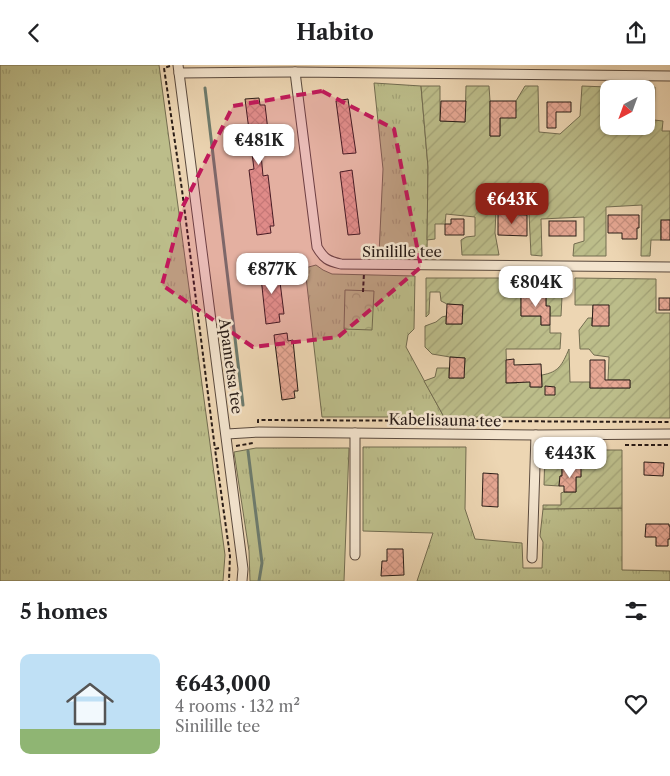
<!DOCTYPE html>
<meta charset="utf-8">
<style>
:root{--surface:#fff;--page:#f2f2f2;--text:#202124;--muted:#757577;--line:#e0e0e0;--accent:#8f2418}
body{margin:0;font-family:"Libre Caslon Text",serif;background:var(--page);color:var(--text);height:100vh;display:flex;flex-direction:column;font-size:19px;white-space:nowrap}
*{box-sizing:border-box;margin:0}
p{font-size:16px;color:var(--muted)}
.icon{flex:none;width:28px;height:28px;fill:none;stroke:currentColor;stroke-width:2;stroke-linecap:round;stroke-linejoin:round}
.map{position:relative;height:516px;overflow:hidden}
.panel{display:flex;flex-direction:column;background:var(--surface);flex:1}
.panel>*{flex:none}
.needle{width:32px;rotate:221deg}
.fabs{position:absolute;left:600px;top:15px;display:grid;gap:10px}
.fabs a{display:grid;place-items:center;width:55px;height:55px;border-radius:10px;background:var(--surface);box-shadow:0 1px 4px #0004;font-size:25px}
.price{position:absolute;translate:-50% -42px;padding:0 11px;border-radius:10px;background:#fff;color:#222;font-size:16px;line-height:32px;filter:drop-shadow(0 1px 2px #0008)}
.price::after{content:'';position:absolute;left:50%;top:30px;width:15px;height:11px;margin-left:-8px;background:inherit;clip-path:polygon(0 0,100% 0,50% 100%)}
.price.on{background:var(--accent);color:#fff}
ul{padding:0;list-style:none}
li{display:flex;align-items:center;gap:15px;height:125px;padding:0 20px}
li+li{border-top:1px solid var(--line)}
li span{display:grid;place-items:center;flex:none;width:140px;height:100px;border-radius:10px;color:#555}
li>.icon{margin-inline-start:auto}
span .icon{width:60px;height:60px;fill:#fffc;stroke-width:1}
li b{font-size:21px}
h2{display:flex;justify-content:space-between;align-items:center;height:60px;padding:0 20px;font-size:21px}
header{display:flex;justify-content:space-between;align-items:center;height:65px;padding:0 20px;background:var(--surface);font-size:22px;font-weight:800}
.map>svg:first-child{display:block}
</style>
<header><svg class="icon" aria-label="back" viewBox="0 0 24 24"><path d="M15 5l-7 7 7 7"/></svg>Habito<svg class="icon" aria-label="share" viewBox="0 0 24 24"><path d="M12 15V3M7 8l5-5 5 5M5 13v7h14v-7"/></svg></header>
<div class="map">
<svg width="670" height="516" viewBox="0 0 670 516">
<defs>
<pattern id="grass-tufts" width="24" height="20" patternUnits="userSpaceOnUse" patternTransform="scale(1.25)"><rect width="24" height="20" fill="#bcbd8a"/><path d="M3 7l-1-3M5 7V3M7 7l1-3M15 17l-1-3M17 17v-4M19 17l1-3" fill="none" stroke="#a2a276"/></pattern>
<pattern id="park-crowns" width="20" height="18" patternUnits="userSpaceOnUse" patternTransform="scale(1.25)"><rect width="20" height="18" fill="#bcbd8a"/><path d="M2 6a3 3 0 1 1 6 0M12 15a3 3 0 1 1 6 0" fill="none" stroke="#a2a276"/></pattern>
<pattern id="garden-furrows" width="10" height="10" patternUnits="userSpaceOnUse" patternTransform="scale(1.25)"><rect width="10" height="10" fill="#bcbd8a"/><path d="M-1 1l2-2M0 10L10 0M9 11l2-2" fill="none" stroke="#a2a276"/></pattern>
<pattern id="building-cross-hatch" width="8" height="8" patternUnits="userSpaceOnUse" patternTransform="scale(1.25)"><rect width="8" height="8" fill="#e7a894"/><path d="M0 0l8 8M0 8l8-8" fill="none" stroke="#c6907f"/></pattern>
</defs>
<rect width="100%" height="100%" fill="#edd6b3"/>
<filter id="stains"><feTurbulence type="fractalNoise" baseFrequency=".004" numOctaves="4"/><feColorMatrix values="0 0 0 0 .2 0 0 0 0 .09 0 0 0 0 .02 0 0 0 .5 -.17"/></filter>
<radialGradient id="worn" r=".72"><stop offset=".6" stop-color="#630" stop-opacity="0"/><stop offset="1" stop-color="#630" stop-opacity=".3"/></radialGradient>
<g fill="url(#grass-tufts)" stroke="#726c50">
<polygon points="0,0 159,0 225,490 223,516 0,516"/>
<polygon points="374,18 421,21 428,102 427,190 379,189 383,104"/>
<polygon points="316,200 323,205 332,209 415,211 414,264 408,270 406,282 444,352 322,352 305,203"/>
<polygon points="363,382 466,382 465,444 475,474 522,478 523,503 542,503 543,477 540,471 543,444 622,443 622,505 670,506 670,516 417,516 433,468 363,466"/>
<polygon points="256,383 349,383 344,516 250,516 249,486 234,387"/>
</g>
<polygon fill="url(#park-crowns)" stroke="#726c50" points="345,225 374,226 372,265 344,264"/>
<g fill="url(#garden-furrows)" stroke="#726c50">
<polygon points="421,21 440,21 440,56 465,57 466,21 489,21 490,36 490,71 500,71 500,53 516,36 525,21 538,21 539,67 560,69 580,51 582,21 607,22 609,37 603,37 603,56 609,56 609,61 646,61 646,24 616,24 616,22 655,22 654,55 663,56 662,66 670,66 670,155 661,156 661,175 651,175 650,191 641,191 642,140 606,142 606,191 573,191 574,179 584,176 584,152 541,154 542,191 531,190 529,148 496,145 495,168 499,190 462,190 461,175 466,172 475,171 475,152 446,149 445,159 435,159 435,174 427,175 428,102"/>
<path d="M426,213H563L561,251H550V242L546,241V232H521V251H541V260H550V268H561L560,284H506L507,318H517V312H530L531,322H542V310C559,307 562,300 569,284L570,317H590V323H630V315H608L609,292L594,290L589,284H580L579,265L588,253H592V261L593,240H575V213L656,214V248H670V353L444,352L424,316L435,312L437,303H449V313H464L465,293L450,292L432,289L425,282V261L436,257L442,252L446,251V259H462L463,240L447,239L441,236L440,227H430L429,249L426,252Z"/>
<polygon points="545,385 622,385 622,443 543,444 543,440 561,440 561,428 564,427 576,427 576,412 581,411 580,403 562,402 562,411 560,411 559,421 544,420"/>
</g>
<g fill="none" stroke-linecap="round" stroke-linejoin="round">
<g stroke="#6d7b6d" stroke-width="3">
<polyline points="205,23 243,340"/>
<polyline points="248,386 262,498 259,516"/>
</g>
</g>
<g fill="url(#building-cross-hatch)" stroke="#291c17">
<polygon points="259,33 260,40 265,40 267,57 269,80 264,80 265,88 261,89 263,111 268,110 274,161 270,161 271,168 257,170 249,105 254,104 245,34"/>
<polygon points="348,34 356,88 343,89 336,36"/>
<polygon points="441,36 466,36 465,57 440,56"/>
<polygon points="490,36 516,36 516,53 500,53 500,71 490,71"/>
<polygon points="547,37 571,37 571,47 556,47 556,63 547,63"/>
<polygon points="352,105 360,169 348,170 340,107"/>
<polygon points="498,149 527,150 527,171 498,170"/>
<polygon points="608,150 639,150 639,163 637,163 637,174 622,174 622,168 608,168"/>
<polygon points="451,154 464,154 464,170 445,170 445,159 451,159"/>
<rect x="661" y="155" width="9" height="20"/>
<rect x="549" y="156" width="27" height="15"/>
<polygon points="273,201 274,209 279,209 284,249 279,249 280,257 266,259 260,203"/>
<polygon points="521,231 546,232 546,241 550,241 550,260 541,260 541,251 521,251"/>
<rect x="659" y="233" width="11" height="12"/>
<polygon points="447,239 463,240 462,259 446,259"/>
<polygon points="593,240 609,240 609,261 592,261"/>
<polygon points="287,268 288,276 293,275 298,326 294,326 295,333 282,335 274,270"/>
<polygon points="450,292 465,293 464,313 449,313"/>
<polygon points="514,294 514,300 541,299 542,322 530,322 530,317 506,318 506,295"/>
<polygon points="590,295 605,295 605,315 630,315 630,323 590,323"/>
<polygon points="545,321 555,322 555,330 545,330"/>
<polygon points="644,397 664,398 663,411 644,410"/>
<polygon points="562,402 581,403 581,412 576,412 576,427 564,427 564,421 559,421 560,411 562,411"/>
<polygon points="483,408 498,409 498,442 482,441"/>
<polygon points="646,459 669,459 669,461 670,461 670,474 668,474 668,481 656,481 656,472 645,472"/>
<polygon points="387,484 403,484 404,510 381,511 382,496 387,496"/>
</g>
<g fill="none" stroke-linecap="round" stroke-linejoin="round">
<g stroke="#5a4a3e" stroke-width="11">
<g id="minor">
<polyline points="178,0 243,504 242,516"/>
<polyline points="179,8 295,7"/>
<path d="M670,11L295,7L317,182C324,194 328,196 341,199L670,202"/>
<polyline points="355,368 355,490"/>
<polyline points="227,369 259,367 536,370 670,369"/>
<polyline points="532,493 536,370"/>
</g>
</g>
<g stroke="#291c17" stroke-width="2" stroke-dasharray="4 2.5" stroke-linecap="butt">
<polyline points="170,1 164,3 182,125 215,384"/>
<polyline points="363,227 364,208"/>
<polyline points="258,358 258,355 670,357"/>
<polyline points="625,380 670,380"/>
<polyline points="236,381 253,378"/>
<polyline points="219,383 215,384 230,491 229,516"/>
</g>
<use href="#minor" stroke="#f3e4ce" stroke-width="9"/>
</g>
<path fill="#c2185b" fill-opacity="0.2" stroke="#c2185b" stroke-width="4" stroke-dasharray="10 6" stroke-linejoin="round" d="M322,26L394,64L421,202L338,272L253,282L162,220L183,141L233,41Z"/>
<g text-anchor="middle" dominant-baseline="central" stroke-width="5" stroke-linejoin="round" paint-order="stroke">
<g font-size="15" fill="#291c17" stroke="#f3e4ce">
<text x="402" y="186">Sinilille tee</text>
<text transform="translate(231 301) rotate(82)">Apametsa tee</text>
<text transform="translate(445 355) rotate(1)">Kabelisauna tee</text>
</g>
</g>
<rect width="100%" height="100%" filter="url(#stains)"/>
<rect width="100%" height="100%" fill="url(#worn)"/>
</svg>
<div class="fabs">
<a><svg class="needle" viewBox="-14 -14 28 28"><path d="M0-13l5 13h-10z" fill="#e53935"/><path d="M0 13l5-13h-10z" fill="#757577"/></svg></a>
</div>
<b class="price" style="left:259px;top:101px">€481K</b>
<b class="price on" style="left:512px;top:160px">€643K</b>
<b class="price" style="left:272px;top:230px">€877K</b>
<b class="price" style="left:536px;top:243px">€804K</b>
<b class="price" style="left:570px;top:414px">€443K</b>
</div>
<section class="panel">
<h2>5 homes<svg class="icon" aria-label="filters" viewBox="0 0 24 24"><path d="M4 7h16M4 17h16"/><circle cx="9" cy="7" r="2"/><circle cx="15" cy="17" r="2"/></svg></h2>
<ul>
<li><span style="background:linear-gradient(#bfe0f5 75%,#8fb573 0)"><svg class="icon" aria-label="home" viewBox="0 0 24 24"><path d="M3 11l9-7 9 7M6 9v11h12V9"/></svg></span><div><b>€643,000</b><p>4 rooms · 132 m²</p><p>Sinilille tee</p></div><svg class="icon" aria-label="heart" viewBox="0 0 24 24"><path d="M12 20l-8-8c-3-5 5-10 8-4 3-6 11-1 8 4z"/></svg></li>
</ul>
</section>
